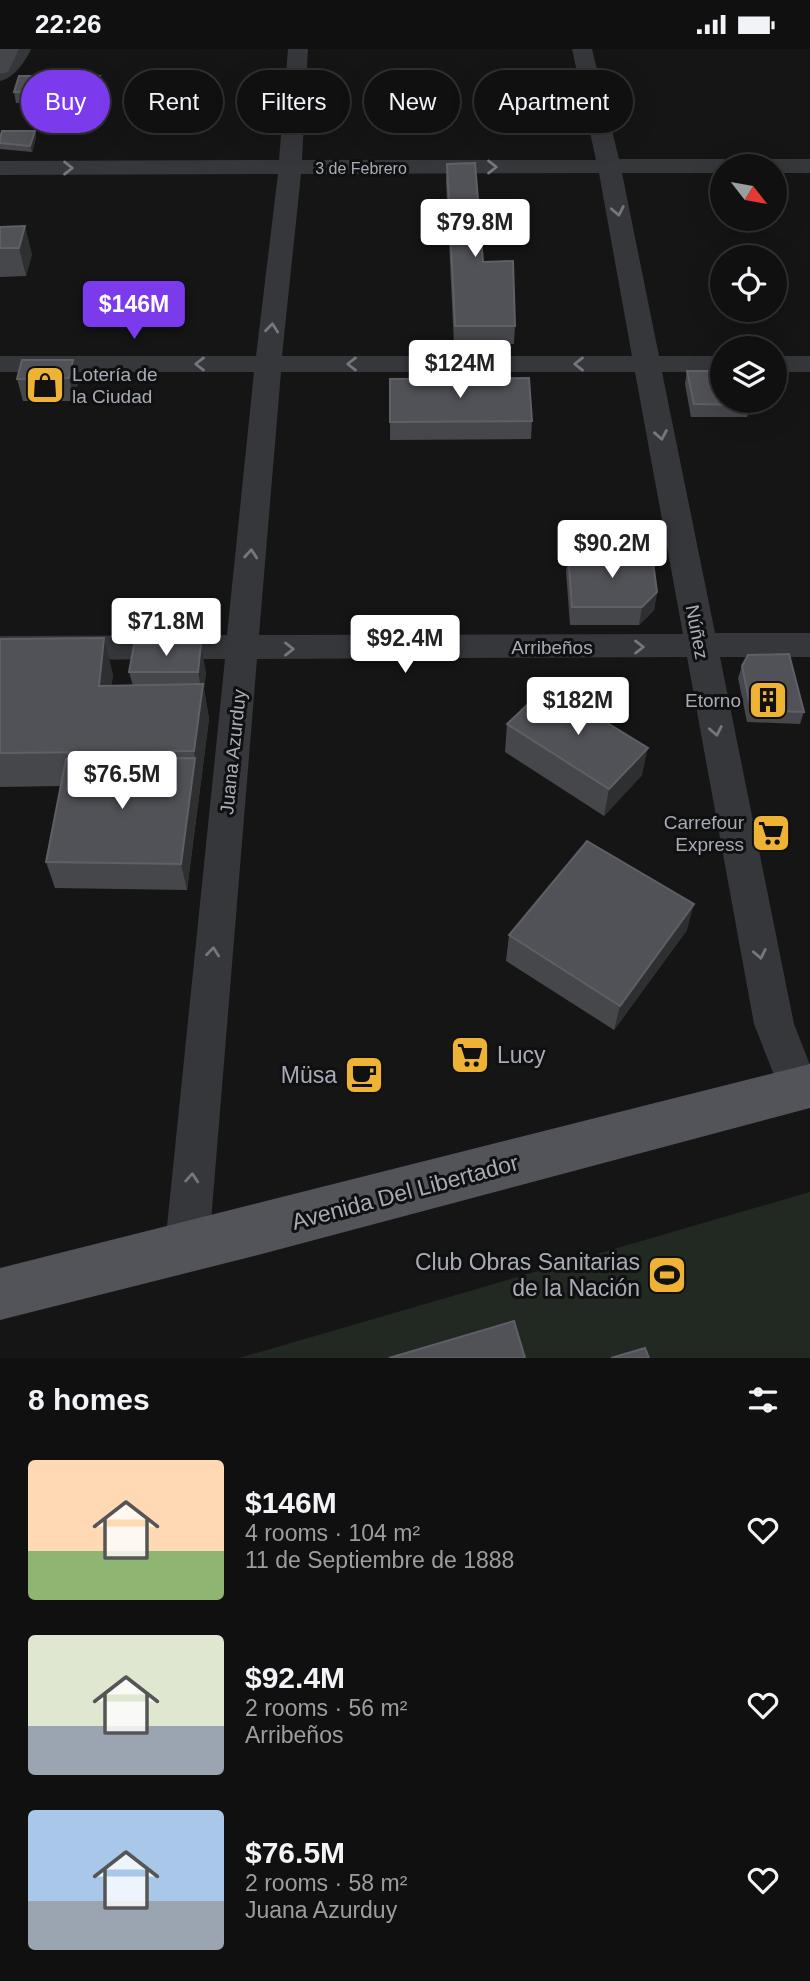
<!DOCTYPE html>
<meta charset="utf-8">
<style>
:root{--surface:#101010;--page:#191919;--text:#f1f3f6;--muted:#9c9d9f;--line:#303030;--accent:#7c3aed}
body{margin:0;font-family:Arial,sans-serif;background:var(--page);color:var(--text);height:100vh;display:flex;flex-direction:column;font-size:26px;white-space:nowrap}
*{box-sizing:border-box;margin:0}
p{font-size:23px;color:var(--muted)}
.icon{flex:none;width:38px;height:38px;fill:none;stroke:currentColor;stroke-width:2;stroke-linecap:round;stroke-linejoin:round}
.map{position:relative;height:1309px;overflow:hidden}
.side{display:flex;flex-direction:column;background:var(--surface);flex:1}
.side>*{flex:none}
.banner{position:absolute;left:21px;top:21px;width:768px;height:63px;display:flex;gap:14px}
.needle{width:46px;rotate:121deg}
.fabs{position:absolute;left:710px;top:105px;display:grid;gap:14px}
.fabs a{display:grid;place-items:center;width:77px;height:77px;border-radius:50%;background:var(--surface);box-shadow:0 7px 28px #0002,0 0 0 2px var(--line);font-size:35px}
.price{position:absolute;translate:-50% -60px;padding:0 16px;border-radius:7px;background:#fff;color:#222;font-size:23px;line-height:46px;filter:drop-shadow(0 2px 4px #0008)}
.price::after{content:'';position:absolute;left:50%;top:42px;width:21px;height:16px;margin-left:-10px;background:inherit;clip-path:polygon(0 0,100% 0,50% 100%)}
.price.active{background:var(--accent);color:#fff}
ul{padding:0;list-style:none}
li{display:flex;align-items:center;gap:21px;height:175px;padding:0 28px}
li span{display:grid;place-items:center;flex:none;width:196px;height:140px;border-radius:7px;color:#555}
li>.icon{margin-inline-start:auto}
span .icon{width:84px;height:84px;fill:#fffc;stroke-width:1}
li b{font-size:30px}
h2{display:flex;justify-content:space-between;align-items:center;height:84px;padding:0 28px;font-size:30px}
.pill{padding:0 24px;border-radius:32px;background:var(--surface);box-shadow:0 7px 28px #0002,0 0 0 2px var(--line);font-size:24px;line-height:63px}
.pill.active{background:var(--accent);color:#fff}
.status{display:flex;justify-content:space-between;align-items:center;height:49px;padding:0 35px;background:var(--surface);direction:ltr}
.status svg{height:19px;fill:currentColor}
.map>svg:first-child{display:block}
</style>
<div class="status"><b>22:26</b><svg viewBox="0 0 49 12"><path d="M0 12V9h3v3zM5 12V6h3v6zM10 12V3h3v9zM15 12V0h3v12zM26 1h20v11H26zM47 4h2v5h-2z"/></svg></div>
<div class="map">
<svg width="810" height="1309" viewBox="0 0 810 1309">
<rect width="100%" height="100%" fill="#151516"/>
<polygon fill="#212922" points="810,1143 810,1309 239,1309"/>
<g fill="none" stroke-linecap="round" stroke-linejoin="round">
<g fill="#36373b" fill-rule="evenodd">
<path d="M11,0H31C25,13 14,29 0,32V14Z"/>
<path d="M288,0H308L302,111H596L572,0H592L619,110H723L731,112L734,117H723V124H622L659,307H723V323H662L715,584H810V608H720L794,975L810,1016V1055L799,1059L785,1054L754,975L687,608L257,610L209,1197L203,1213L187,1219L171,1213L165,1197L225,610L0,611V587L227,586L254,323H0V307H256L278,125L0,126V112L279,111ZM599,124L632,307H282L301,125ZM281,323H635L683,585L259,586Z"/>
<polygon points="763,110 810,110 810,124 775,124 775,117 752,117 755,112"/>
<rect x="775" y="307" width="35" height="16"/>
</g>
<polygon fill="#44464b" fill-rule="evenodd" points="0,0 19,0 8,23 0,25"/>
<polygon fill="#52545a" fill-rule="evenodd" points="810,1015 810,1059 258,1206 0,1271 0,1219"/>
</g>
<g fill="#46474b">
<polygon points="100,27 102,39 98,54 16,54 14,43"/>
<polygon points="35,82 36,88 32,103 0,100 0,94"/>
<polygon points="447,115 483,213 515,277 514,295 454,295 446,132"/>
<polygon points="0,178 32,205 26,227 0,228"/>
<polygon points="22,311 78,333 74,352 23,352 17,330"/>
<polygon points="687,322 750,356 747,368 691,368 685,335"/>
<polygon points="390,330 532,372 531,390 390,391"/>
<polygon points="568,505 657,543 654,561 639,576 570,576 566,522"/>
<polygon points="0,590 113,625 111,637 133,637 129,623 134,596 206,623 204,640 209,670 187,841 55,839 46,813 61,737 0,738"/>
<polygon points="742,617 804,663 800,675 747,673 738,629"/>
<polygon points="507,675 642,726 604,767 505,703"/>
<polygon points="687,881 614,981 506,912 509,886"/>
</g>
<g fill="#2e2f31">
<polygon points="100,27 102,39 98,54 96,42"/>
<polygon points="35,82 36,88 32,103 30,97"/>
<polygon points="25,177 32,205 26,227 19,199"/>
<polygon points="73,311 78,333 74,352 69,329"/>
<polygon points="657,543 654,561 639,576 642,558"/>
<polygon points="104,589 113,625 108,672 99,637"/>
<polygon points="201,595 206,623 204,640 209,670 187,841 181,815 195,709 194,702 202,645 198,623"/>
<polygon points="648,699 642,726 604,767 609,740"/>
<polygon points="694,855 687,881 614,981 620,957"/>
</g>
<g fill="#515257" stroke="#5e6066" stroke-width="2">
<polygon points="19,27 100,27 96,42 14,43"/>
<polygon points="2,82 35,82 30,97 0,94 0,89"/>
<polygon points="475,114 483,213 513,212 515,277 455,277 447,115"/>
<polygon points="25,177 19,199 0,199 0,178"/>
<polygon points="22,311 73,311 69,329 17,330"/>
<polygon points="687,322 723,322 723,352 749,352 750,356 694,355"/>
<polygon points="529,329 532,372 390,373 390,330"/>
<polygon points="568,505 652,505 657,543 642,558 572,558"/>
<polygon points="104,589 99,637 203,635 194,702 0,704 0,590"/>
<polygon points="201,595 198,623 129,623 134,596"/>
<polygon points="789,605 804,663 751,661 742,617 748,606"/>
<polygon points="547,637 648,699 609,740 507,675"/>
<polygon points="195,709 181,815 46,813 66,710"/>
<polygon points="587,792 694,855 620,957 509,886"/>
<polygon points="514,1272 525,1309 389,1309"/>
<polygon points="645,1299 649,1309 611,1309"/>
</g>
<defs><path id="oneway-chevron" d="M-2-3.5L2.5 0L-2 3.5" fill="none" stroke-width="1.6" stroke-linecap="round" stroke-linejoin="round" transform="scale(1.75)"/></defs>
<g stroke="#74777f">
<use href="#oneway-chevron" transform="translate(492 118)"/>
<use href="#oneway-chevron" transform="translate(68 119)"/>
<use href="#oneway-chevron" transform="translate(618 162) rotate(79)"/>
<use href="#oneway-chevron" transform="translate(272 279) rotate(-84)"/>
<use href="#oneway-chevron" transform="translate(200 315) rotate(-180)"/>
<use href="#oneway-chevron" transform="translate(352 315) rotate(180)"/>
<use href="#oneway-chevron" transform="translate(579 315) rotate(180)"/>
<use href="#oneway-chevron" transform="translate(661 386) rotate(80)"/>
<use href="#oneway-chevron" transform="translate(251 505) rotate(-85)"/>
<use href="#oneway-chevron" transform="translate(639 598)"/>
<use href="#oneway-chevron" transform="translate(289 600)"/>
<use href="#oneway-chevron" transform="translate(716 682) rotate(79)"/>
<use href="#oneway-chevron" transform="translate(213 903) rotate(-84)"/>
<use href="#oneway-chevron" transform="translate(760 905) rotate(79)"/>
<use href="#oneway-chevron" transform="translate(192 1129) rotate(-86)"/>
</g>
<defs>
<g id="shop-square" transform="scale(2.0125)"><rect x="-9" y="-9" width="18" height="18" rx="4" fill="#eeb235" stroke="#101011"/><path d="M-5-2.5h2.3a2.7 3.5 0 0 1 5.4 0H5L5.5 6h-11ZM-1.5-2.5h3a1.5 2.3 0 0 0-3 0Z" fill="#111"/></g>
<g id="building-square" transform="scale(2.0125)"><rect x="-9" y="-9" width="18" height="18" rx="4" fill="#eeb235" stroke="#101011"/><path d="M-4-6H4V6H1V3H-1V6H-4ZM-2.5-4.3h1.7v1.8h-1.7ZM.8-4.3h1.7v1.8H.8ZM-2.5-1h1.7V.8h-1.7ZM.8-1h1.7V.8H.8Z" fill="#111"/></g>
<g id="supermarket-square" transform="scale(2.0125)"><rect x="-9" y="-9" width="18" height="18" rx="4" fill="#eeb235" stroke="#101011"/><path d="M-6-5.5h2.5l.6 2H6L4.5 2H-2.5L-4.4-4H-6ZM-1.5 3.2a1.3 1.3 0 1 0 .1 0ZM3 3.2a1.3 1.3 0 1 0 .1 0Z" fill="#111"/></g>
<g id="cafe-square" transform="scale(2.0125)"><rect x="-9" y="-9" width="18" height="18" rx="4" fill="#eeb235" stroke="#101011"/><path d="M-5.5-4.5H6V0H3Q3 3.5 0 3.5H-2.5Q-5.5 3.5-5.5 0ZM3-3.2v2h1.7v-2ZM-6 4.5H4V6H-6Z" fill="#111"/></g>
<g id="stadium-square" transform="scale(2.0125)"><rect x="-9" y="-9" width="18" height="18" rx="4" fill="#eeb235" stroke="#101011"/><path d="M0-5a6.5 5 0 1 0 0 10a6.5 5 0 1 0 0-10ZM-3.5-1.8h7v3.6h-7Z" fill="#111"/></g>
</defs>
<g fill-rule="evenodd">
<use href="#shop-square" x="45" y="336"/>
<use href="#building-square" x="768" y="651"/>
<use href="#supermarket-square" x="771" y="784"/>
<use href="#supermarket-square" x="470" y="1006"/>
<use href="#cafe-square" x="364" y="1026"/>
<use href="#stadium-square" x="667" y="1226"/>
</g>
<g text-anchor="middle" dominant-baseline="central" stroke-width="6" stroke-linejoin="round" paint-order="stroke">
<g font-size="16" fill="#a7abb6" stroke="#101011">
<text x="361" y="119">3 de Febrero</text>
</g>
<g font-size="19" fill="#a7abb6" stroke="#101011" text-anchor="end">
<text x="72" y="325" text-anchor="start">Lotería de<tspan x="72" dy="22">la Ciudad</tspan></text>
<text x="741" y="651">Etorno</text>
<text x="744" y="773">Carrefour<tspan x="744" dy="22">Express</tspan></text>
</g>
<g font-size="19" fill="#a7abb6" stroke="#101011">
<text transform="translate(697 583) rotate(79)">Núñez</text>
<text x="552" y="598">Arribeños</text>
<text transform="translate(233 703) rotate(-84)">Juana Azurduy</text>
</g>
<g font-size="23" fill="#a7abb6" stroke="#101011" text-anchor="end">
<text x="497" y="1006" text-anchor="start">Lucy</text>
<text x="337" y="1026">Müsa</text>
<text x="640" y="1213">Club Obras Sanitarias<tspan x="640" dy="26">de la Nación</tspan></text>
</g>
<g font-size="23" fill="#a7abb6" stroke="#101011">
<text transform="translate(405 1143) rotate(-15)">Avenida Del Libertador</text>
</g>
</g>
</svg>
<div class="fabs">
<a><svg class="needle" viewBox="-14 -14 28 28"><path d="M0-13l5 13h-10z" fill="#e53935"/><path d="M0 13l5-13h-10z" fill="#9c9d9f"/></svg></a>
<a><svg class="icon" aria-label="locate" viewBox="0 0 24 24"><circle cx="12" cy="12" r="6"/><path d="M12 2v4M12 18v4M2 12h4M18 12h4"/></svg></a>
<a><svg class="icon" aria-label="layers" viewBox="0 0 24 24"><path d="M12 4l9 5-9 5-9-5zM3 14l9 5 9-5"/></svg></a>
</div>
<b class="price" style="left:475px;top:210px">$79.8M</b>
<b class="price active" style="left:134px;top:292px">$146M</b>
<b class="price" style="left:460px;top:351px">$124M</b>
<b class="price" style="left:612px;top:531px">$90.2M</b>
<b class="price" style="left:166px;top:609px">$71.8M</b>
<b class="price" style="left:405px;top:626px">$92.4M</b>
<b class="price" style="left:578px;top:688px">$182M</b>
<b class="price" style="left:122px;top:762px">$76.5M</b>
<div class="banner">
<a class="pill active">Buy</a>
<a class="pill">Rent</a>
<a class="pill">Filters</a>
<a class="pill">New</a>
<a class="pill">Apartment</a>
</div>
</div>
<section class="side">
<h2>8 homes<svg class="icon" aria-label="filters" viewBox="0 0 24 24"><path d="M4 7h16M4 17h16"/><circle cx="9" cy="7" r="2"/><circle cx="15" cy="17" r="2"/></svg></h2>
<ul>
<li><span style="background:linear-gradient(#ffd9b3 65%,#8fb573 0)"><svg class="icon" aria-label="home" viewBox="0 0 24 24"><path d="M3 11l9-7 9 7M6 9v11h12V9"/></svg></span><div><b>$146M</b><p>4 rooms · 104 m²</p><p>11 de Septiembre de 1888</p></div><svg class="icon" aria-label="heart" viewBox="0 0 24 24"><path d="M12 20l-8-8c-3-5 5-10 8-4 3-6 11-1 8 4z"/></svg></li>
<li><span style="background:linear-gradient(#dfe7d0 65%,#9aa5b1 0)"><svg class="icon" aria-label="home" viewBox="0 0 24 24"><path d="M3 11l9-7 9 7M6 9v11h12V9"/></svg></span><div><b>$92.4M</b><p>2 rooms · 56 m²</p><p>Arribeños</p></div><svg class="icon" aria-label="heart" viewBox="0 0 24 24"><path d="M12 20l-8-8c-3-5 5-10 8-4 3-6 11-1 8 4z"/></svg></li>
<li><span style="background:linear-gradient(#a9c7e8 65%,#9aa5b1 0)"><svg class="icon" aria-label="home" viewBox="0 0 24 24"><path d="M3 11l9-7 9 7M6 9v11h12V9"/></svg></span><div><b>$76.5M</b><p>2 rooms · 58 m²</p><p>Juana Azurduy</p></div><svg class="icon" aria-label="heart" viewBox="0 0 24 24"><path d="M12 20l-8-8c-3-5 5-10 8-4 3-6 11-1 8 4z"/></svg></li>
</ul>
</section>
